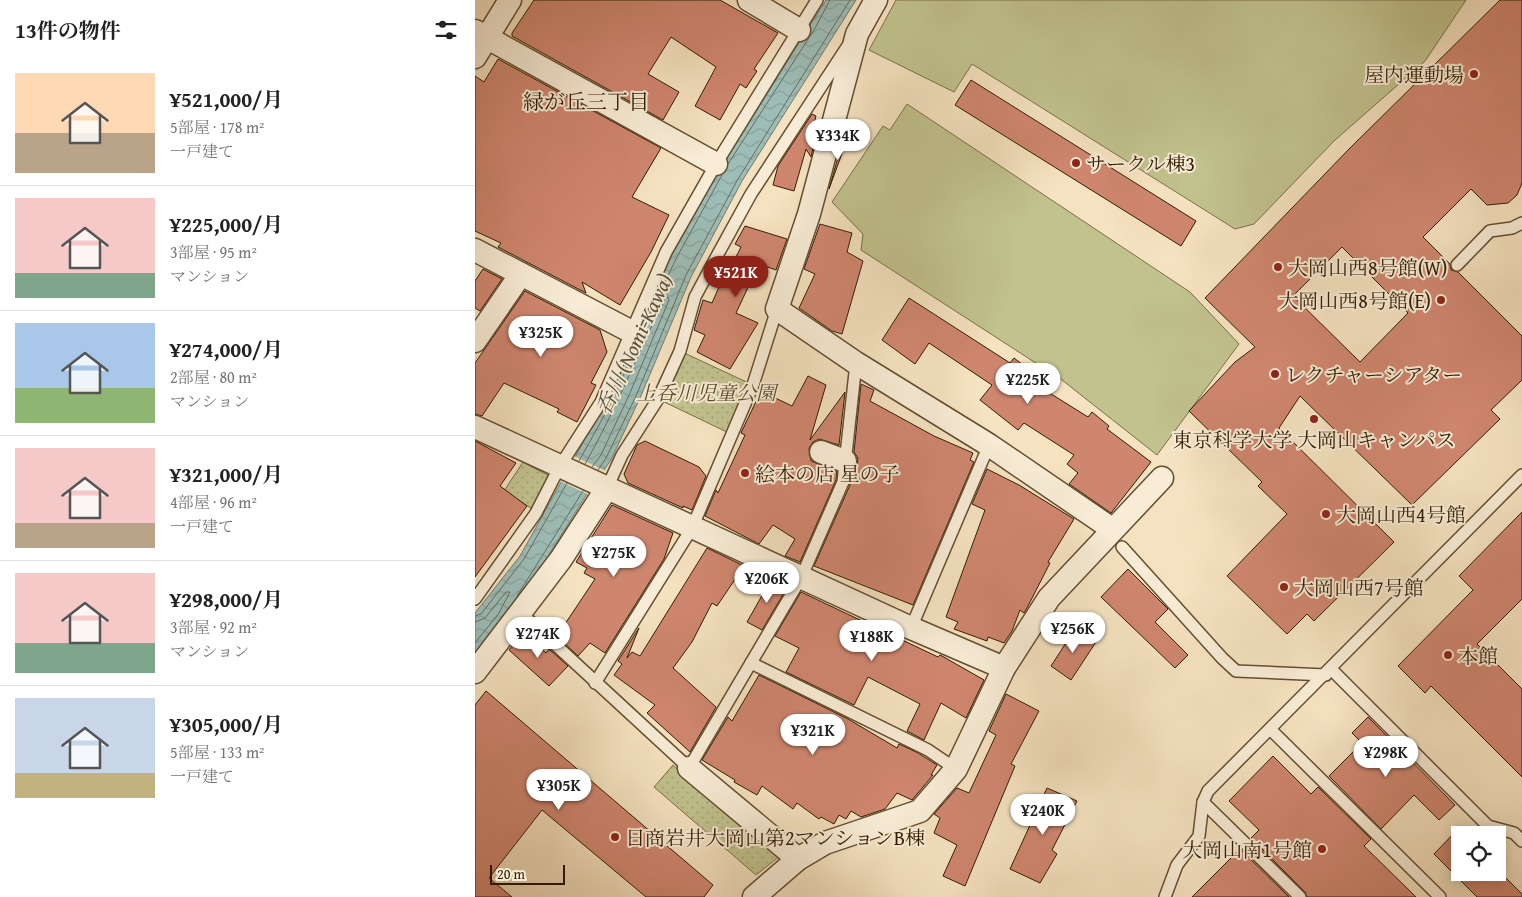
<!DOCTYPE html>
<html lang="ja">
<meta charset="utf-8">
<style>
:root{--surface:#fff;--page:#f2f2f2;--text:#222;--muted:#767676;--line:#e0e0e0;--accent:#8f2418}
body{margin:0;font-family:"Gentium Book Plus","Noto Serif JP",serif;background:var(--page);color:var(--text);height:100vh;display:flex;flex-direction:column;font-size:19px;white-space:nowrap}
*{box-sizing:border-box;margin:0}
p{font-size:16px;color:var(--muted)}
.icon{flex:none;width:28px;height:28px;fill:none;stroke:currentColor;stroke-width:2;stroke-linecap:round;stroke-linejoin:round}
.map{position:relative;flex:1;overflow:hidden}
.side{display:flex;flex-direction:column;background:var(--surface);width:475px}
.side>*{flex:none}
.fabs{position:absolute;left:976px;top:826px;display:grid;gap:10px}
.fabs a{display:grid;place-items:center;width:55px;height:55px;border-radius:0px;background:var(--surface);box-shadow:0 2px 12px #0003;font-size:25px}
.scale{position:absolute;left:15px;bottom:12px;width:75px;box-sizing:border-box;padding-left:5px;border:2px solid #331c00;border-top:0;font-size:14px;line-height:18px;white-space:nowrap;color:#331c00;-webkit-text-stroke:4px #f8ecd6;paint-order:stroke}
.price{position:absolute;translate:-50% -42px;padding:0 11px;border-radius:18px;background:#fff;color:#222;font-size:16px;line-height:32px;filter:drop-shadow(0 1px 2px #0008)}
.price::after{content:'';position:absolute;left:50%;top:30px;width:15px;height:11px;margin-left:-8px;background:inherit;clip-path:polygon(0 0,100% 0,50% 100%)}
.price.active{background:var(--accent);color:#fff}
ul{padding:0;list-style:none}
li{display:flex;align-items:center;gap:15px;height:125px;padding:0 15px}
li+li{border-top:1px solid var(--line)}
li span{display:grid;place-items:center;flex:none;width:140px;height:100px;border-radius:0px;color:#555}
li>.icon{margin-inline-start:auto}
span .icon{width:60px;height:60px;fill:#fffc;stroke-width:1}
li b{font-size:21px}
h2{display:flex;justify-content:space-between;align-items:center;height:60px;padding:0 15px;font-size:21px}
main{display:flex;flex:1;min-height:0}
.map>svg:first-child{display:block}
</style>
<main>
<section class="side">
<h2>13件の物件<svg class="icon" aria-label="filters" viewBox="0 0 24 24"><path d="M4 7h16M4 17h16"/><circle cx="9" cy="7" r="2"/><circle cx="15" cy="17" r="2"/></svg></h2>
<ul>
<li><span style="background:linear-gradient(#ffd9b3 60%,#b9a48a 0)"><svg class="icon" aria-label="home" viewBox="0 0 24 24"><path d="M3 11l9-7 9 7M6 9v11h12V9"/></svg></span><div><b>¥521,000/月</b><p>5部屋 · 178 m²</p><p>一戸建て</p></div></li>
<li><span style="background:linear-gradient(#f6c9c9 75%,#7fa58c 0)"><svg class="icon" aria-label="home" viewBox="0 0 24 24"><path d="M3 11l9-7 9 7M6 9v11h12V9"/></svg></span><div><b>¥225,000/月</b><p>3部屋 · 95 m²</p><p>マンション</p></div></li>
<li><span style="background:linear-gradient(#a9c7e8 65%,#8fb573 0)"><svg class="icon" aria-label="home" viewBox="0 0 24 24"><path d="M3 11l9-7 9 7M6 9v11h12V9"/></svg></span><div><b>¥274,000/月</b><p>2部屋 · 80 m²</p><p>マンション</p></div></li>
<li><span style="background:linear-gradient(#f6c9c9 75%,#b9a48a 0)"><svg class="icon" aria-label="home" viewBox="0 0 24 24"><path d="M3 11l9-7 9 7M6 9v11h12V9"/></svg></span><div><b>¥321,000/月</b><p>4部屋 · 96 m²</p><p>一戸建て</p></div></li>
<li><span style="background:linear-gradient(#f6c9c9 70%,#7fa58c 0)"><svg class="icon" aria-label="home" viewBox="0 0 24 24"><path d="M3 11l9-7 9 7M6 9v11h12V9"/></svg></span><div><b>¥298,000/月</b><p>3部屋 · 92 m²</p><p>マンション</p></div></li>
<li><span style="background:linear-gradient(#c9d6e8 75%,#c2b280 0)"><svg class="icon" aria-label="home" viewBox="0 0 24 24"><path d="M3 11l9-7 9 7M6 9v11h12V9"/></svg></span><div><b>¥305,000/月</b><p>5部屋 · 133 m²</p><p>一戸建て</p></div></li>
</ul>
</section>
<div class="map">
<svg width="1047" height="897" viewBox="0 0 1047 897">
<defs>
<pattern id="park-dots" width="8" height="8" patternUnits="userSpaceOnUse" patternTransform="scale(1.25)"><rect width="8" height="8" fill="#c1c28e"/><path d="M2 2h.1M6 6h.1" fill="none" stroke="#a6a679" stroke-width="1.8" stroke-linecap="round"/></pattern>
<pattern id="water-waves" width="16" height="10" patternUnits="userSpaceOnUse" patternTransform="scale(1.25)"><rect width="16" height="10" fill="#9dbdb7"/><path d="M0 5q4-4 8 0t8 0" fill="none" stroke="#88a29c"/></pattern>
</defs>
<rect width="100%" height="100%" fill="#f5e2c0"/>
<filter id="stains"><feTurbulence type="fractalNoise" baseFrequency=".004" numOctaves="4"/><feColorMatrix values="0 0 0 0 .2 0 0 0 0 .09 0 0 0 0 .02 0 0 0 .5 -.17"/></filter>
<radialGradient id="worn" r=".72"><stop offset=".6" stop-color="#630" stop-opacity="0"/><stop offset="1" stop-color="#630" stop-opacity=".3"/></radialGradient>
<g fill="#c1c28e" stroke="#7a6f47">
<polygon points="421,0 991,0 950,61 859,141 779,224 760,229 497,64 479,92 394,50"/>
<polygon points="432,104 715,292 764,344 682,455 587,380 386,250 388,234 357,202 408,126 415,130"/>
</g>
<g fill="url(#park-dots)" stroke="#7a6f47">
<polygon points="205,351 278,385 256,434 183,399"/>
<polygon points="48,462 76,477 59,510 29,491"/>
<polygon points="198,765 305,856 281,875 179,787"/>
</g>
<polygon fill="url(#water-waves)" stroke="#737d6e" points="351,0 381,0 267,181 216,277 165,398 136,460 110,497 33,620 0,660 0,613 45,556 134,396 197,255 247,165"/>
<polygon fill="#f5e2c0" points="99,456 131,471 114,495 85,481"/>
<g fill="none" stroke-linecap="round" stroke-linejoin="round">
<g stroke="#686c5c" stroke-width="1">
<polyline points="253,164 339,30 355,0"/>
<polyline points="167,330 202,257 247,175"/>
<polyline points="104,461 139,398 163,340"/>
<path d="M110,464C141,410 163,353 190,298L193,297L194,300L155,393L126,455L117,467"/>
<polyline points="123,470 131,458 161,396 211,275 263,179 375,0"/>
<polyline points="42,596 108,491"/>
<polyline points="0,616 6,614 49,559 92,483"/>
<polyline points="0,622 10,618 31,592 35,592 24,613 0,643"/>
</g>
</g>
<g fill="#cf866f" stroke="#331c00" fill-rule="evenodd">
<polygon points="59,0 245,0 303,33 279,69 282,71 271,88 265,84 245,120 220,106 241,67 196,37 173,74 204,92 188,120 37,36 37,33"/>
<path d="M1025,0H1047V183L1042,195L1033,203L1012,205L996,189L948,237L975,264L976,270L983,272L1047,336V380L1016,410L1025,419L937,505L825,396L804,428L919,542L839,621L832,614L812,634L752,576L812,514L783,486L787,482L714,411L760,362L780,347L730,298L875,148ZM867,247L933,313L885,362L818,296Z"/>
<polygon points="23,59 186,148 157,197 194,215 176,252 145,305 107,282 111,293 23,247 26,243 0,231 0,76 9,82"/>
<polygon points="496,80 721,221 706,246 480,105"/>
<polygon points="337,114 341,116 335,137 340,139 336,157 331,149 319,191 298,185 303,166"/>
<polygon points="366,147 369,148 354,189"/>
<polygon points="345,224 377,233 372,252 388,261 367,334 357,331 324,308 340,274 329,269"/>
<polygon points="270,226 312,239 301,270 284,264 261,313 283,323 255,369 222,352 230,335 219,330 228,300 237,303 247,280 249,281 266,247 260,244"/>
<polygon points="8,269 27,279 5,311 0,308 0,281"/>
<polygon points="50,291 125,330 132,352 116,383 121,385 102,422 82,412 84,409 29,383 7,416 0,414 0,363"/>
<polygon points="434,298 535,363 539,358 577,387 573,392 613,417 617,412 634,426 632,429 676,462 636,513 594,484 603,473 592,464 599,455 549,423 543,430 505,400 517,385 454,343 440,364 407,340"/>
<polygon points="333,376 351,385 335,440 370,392 364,445 344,439 338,442 334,448 336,461 362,472 361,480 325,562 310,556 320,539 298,525 284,544 230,516 241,490 243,493 270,435 266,433 286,391 317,406"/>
<polygon points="386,384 399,390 395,401 459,436 498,453 495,460 499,462 438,605 339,566 375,485 377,472 382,465 383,458 379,452"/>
<polygon points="0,441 41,463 25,486 52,506 0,577"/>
<polygon points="170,441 224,467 231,476 217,510 208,506 208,508 153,483 149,474 162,445"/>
<polygon points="512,469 544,485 599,519 573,562 575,563 553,606 549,613 545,610 537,631 529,643 513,637 512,641 479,629 483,622 471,617 510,510 497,504"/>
<polygon points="137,505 198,533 189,559 130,653 115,643 103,656 82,636 120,579 109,573 112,568 101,562"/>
<polygon points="1047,512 1047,599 1002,644 1047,689 1047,777 956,686 950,693 923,666 998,590 984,576"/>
<polygon points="232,548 269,566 242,606 237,603 217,642 198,668 241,707 215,752 172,713 180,705 139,675 147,664 143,661 164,628 152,658 157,652 165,656"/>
<polygon points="653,569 693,609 680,622 713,655 700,668 626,597"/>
<polygon points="297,578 313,586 287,630 272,622"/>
<polygon points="326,592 463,657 465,655 467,656 509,680 491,718 466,703 449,740 432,731 445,704 393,677 379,705 311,672 324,648 300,636"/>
<polygon points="600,629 621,642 596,680 576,666"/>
<polygon points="48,632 71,653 74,649 93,666 74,686 34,650"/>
<polygon points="284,675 373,719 422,748 424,744 443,753 462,765 456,775 458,775 437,800 422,793 410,809 386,817 376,811 371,819 364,815 359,824 346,817 344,819 322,803 318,809 287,786 282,795 259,782 260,780 227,760 253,717 257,721"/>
<polygon points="11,691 238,885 229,897 171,897 67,810 14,878 37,897 0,897 0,705"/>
<polygon points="531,694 564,711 536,764 540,766 490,886 468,876 482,845 459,833 465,818 459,814 482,788 494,793 521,735 514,731"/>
<polygon points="893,717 980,805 964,820 939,795 906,829 854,776 887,743 877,733"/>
<polygon points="798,756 836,794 843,787 896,839 889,846 941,897 832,897 830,892 776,838 784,830 754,801"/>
<polygon points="572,788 602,801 577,850 582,854 565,883 535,869"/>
<polygon points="983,829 988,835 985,835 985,872 1022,872 1022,869 1047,894 1047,897 1002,897 959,854"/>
<polygon points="765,849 814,897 717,897"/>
</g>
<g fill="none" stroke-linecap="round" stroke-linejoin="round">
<g stroke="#644e30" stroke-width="14">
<g id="lane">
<polyline points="982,265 1015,231 1037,228 1047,223"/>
<polyline points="132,488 147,455 183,399 205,351 220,297 243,254 276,194 372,47"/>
<polyline points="647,547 747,658 761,671 851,675"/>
<polyline points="0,599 61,513 85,466 126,402 191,252 241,164 342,0"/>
<polyline points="46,613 214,768 326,578 368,482 381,363"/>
<polyline points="436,628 514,445"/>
<polyline points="276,663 453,750 481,769"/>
<polyline points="856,669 1013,826 1039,833 1047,841"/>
<polyline points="120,683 217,528 278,385 302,309"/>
<polyline points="795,729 965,897"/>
<polyline points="728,802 825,897"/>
<polyline points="690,897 702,865 724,836 728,802 733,791 1047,475"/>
</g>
</g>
<g stroke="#644e30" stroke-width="25">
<g id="street">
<polyline points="274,0 324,30"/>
<polyline points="401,0 382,34 334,214 302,309 381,363 514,445 637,529"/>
<polyline points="0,31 241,164"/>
<polyline points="0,57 35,0"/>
<polyline points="0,250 155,331"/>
<polyline points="0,341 46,274"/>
<polyline points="0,427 436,628 529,668"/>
<polyline points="346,452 370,461"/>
<polyline points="0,672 86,559 132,488"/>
<polyline points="214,768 323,859"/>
<polyline points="279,897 323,859 350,843 445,811 481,769 529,668 574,598 687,478"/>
</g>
</g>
<use href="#lane" stroke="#f8ecd6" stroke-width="11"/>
<use href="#street" stroke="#f8ecd6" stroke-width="22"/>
</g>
<g fill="#8f2418" stroke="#f8ecd6" stroke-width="2">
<circle cx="999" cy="74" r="5"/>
<circle cx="601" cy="163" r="5"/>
<circle cx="803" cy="267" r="5"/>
<circle cx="966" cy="300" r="5"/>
<circle cx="800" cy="374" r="5"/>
<circle cx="839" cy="419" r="5"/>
<circle cx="270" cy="473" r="5"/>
<circle cx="851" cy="514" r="5"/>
<circle cx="809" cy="587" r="5"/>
<circle cx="973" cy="655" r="5"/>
<circle cx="140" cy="837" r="5"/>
<circle cx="847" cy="849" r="5"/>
</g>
<g text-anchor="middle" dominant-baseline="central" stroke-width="4" stroke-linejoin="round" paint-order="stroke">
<g font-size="20" fill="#331c00" stroke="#f8ecd6" text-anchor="start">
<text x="989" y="74" text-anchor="end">屋内運動場</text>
<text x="611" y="163">サークル棟3</text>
<text x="813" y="267">大岡山西8号館(W)</text>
<text x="956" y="300" text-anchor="end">大岡山西8号館(E)</text>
<text x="810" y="374">レクチャーシアター</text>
<text x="839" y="439" text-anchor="middle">東京科学大学 大岡山キャンパス</text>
<text x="280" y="473">絵本の店 星の子</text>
<text x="861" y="514">大岡山西4号館</text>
<text x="819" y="587">大岡山西7号館</text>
<text x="983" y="655">本館</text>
<text x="150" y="837">日商岩井大岡山第2マンションB棟</text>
<text x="837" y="849" text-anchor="end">大岡山南1号館</text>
</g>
<g font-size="20" font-style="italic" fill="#5e4e2b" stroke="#f8ecd6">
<text x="231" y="392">上呑川児童公園</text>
</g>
<g font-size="21" fill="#331c00" stroke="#f8ecd6">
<text x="111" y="101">緑が丘三丁目</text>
</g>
<g font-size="21" font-style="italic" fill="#585440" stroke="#f8ecd6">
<text transform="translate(159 344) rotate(-65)">呑川 (Nomi-Kawa)</text>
</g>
</g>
<rect width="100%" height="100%" filter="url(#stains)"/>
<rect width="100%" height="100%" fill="url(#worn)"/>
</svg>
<div class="fabs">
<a><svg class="icon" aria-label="locate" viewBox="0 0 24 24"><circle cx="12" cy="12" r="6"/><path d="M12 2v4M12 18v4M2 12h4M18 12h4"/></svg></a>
</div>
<div class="scale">20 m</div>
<b class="price" style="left:363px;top:161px">¥334K</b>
<b class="price active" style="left:261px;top:298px">¥521K</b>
<b class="price" style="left:66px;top:358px">¥325K</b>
<b class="price" style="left:553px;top:405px">¥225K</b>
<b class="price" style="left:139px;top:578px">¥275K</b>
<b class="price" style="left:292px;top:604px">¥206K</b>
<b class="price" style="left:598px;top:654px">¥256K</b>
<b class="price" style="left:63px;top:659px">¥274K</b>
<b class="price" style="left:397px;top:662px">¥188K</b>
<b class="price" style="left:338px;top:756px">¥321K</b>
<b class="price" style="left:911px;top:778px">¥298K</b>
<b class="price" style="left:84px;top:811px">¥305K</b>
<b class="price" style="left:568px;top:836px">¥240K</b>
</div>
</main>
